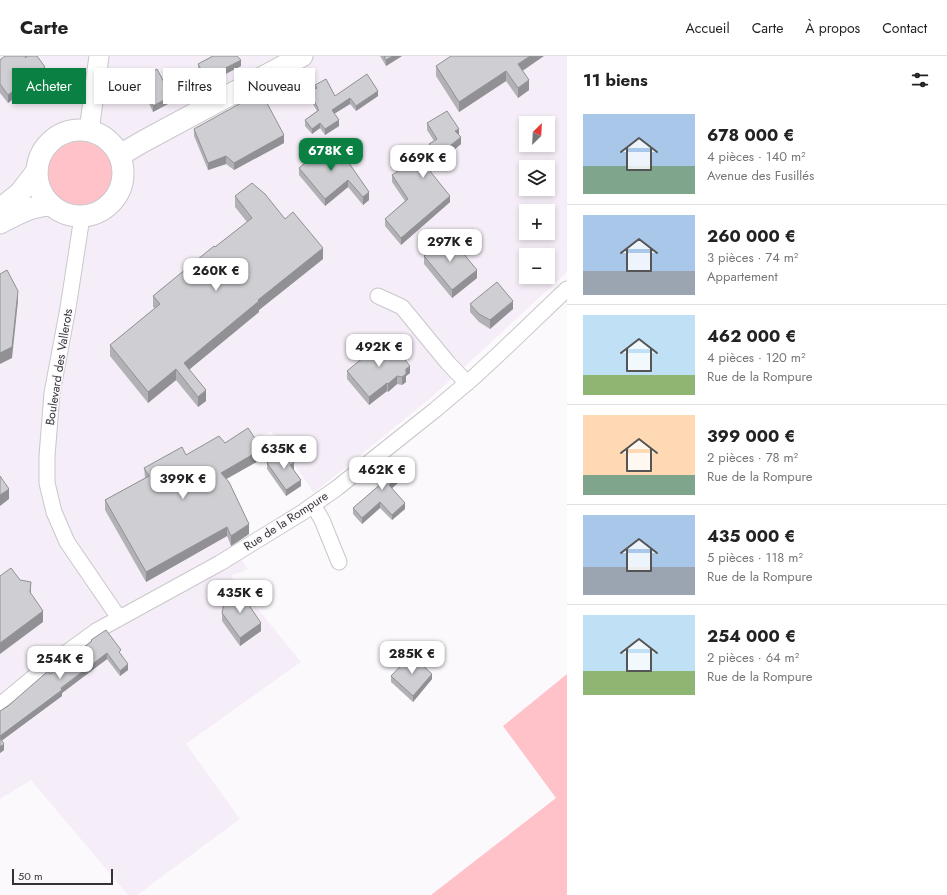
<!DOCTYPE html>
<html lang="fr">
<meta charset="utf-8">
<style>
:root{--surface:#fff;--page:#f6f6f6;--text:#222;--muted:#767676;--line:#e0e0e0;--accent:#0b8043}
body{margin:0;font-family:Jost,sans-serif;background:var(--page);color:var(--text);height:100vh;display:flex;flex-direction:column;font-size:15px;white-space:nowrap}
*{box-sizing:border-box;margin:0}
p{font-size:13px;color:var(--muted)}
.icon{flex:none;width:22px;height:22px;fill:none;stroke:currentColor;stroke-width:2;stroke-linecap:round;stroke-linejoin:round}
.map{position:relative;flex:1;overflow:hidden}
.sheet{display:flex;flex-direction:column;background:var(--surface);width:380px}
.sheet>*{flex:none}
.guide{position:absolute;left:12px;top:12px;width:380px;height:36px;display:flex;gap:8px}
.needle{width:26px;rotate:24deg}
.buttons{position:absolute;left:519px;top:60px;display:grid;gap:8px}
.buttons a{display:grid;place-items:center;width:36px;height:36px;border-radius:0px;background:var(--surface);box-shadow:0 2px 6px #0003;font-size:20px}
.scale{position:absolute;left:12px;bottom:10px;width:101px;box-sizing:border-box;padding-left:4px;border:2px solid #343334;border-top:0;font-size:11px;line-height:14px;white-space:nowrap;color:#343334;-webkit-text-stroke:3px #fcf9fd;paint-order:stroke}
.price{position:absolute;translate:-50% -34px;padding:0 9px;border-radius:8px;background:#fff;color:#222;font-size:13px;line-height:26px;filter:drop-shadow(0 1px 2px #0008)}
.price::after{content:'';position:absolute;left:50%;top:24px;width:12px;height:9px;margin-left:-6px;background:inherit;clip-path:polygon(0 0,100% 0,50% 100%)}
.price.on{background:var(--accent);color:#fff}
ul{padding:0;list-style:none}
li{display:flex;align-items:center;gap:12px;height:100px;padding:0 16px}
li+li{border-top:1px solid var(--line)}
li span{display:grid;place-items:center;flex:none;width:112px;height:80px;border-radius:0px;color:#555}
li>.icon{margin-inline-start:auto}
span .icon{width:48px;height:48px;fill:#fffc;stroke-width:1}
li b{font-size:17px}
h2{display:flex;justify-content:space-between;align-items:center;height:48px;padding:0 16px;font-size:17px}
.tag{padding:0 14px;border-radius:0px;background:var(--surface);box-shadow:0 2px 6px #0003;font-size:14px;line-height:36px}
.tag.on{background:var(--accent);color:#fff}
header{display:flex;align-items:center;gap:24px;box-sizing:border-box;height:56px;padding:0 20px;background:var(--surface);border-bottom:1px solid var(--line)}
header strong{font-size:19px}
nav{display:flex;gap:22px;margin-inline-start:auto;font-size:14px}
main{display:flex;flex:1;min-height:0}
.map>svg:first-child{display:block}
</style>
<header>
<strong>Carte</strong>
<nav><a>Accueil</a><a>Carte</a><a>À propos</a><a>Contact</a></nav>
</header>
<main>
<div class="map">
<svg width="567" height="839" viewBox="0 0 567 839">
<rect width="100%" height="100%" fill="#fcf9fd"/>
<path fill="#f5edf7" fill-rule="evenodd" d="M0,0H567V216L433,340L314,437L271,375L192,416L231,490L248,513L231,520L301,606L186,688L240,763L137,839H128L31,724L0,743ZM526,67H548V89H526ZM526,111H548V133H526ZM526,155H548V177H526ZM526,199H548V221H526Z"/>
<g fill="#ffc2c9">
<circle cx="80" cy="117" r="32"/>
<polygon points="567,618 567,839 431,839 556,742 503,670"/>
</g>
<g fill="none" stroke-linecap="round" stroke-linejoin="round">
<g stroke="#cac7cb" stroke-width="17">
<g id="minor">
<polyline points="82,161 68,252 52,337 47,400 47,427 54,456 67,486 119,562"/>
<polyline points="378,240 402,251 448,307 467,327"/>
<polyline points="313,449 322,464 339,506"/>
<polyline points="0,649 41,615 96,575 220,507 303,456 337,432 435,354 474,321 502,295 567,233"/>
</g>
</g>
<g stroke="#cac7cb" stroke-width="21">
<polyline id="tertiary" points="89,75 99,0"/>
</g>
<g stroke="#cac7cb" stroke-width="23">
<g id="secondary">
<circle cx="80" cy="117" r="43"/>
<polyline points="120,99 144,85 302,0"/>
<polyline points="0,153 20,137 37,115"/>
<path d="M0,167C17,158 31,150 50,149"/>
</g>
</g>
<use href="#minor" stroke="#fff" stroke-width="15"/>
<use href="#tertiary" stroke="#fff" stroke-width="19"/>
<use href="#secondary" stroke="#fff" stroke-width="21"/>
</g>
<g fill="#b2b1b5">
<polygon points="380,0 402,0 386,10"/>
<polygon points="0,4 45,19 8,47 0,37"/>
<polygon points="198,8 241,10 206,28 198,14"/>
<polygon points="436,10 522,15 529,34 518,42 506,25 459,56 436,20"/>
<polygon points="149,19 166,30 179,42 153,56 145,39 145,35 143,32 143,26 149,23"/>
<polygon points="315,29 335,40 378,40 356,55 350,48 334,58 339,70 325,79 320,72 312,78 305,70 305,64 317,55 309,42 309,36 315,33"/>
<polygon points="427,67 459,79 461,88 448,99 448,102 429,114 450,146 401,189 385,170 385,163 405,145 392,126 392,119 429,94 429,88 434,85 427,74"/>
<polygon points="194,73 284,87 234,114 226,108 208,114 194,80"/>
<polygon points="333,84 369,144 363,149 348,131 325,150 299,119 299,112"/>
<polygon points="235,140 285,163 323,203 259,254 259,256 189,313 206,345 198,351 176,324 148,347 110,300 110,289 155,252 153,251 153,240 247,166 235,151"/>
<polygon points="424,200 477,222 452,242 424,208"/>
<polygon points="470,248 513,253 490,273 479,266 470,256"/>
<polygon points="347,315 410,317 406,320 406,326 402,329 397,328 388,336 387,335 369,349 347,323"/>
<polygon points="225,387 262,403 226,423 249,478 231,490 227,480 146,526 105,454 105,444 145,422 144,412"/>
<polygon points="267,407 294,413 293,413 301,430 286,440 267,413"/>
<polygon points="369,412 399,426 392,432 405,453 392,464 380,452 362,468 353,458 353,452 379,430 369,418"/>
<polygon points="222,557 261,575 240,590 222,565"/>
<polygon points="91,584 121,598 128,614 120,620 107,603 62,637 62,640 2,684 4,694 0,697 0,655 50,618 91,585"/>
<polygon points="416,595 414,601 432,623 413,646 391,626 391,620 408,603 400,599 400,596"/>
</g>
<g fill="#919094">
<polygon points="393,0 402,0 386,10 386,4"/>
<polygon points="530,0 544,0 518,18 518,8"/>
<polygon points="241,4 241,10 206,28 206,22"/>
<polygon points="45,11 45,19 8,47 8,39"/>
<polygon points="506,15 506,25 459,56 459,46"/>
<polygon points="529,24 529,34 518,42 518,32"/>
<polygon points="378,35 378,40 356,55 356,50"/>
<polygon points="179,36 179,42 153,56 153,50"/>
<polygon points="350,42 350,48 332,59 332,54"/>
<polygon points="339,64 339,70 325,79 325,73"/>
<polygon points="320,67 320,72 312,78 312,73"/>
<polygon points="459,73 459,80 455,75"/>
<polygon points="284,79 284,87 234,114 234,107"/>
<polygon points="461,81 461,88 448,99 448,102 425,116 425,109 446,93"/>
<polygon points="226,100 226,108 208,114 208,107"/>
<polygon points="348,124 348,131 325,150 325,143"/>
<polygon points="369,136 369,144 363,149 363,141"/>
<polygon points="450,140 450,146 401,189 401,182"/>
<polygon points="323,192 323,203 259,254 259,256 184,318 184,307 258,244"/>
<polygon points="477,214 477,222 452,242 452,234"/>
<polygon points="18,235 18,245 12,302 0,308 0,297"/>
<polygon points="513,245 513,253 490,273 490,264"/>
<polygon points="410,310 410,317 406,320 406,326 402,329 402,321 406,313"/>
<polygon points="176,313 176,324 148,347 148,336"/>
<polygon points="397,320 397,328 388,336 388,328"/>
<polygon points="387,327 387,335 369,349 369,341"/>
<polygon points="206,334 206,345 198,351 198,341"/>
<polygon points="262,393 262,403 221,426 221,417"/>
<polygon points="294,407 294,413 290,415 290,409"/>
<polygon points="399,420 399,426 389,435 389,429"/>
<polygon points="301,424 301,430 286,440 286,434"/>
<polygon points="9,433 9,443 0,450 0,439"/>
<polygon points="380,446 380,452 362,468 362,462"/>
<polygon points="405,447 405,453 392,464 392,459"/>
<polygon points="249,468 249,478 231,490 231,480"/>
<polygon points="227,471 227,480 146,526 146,516"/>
<polygon points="31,526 31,536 30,547 30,536"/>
<polygon points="43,555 43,566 0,598 0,587"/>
<polygon points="261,567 261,575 240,590 240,582"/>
<polygon points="416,592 416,595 412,605 412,602"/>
<polygon points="107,597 107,603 62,637 62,640 0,686 0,680"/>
<polygon points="128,608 128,614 120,620 120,615"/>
<polygon points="432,618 432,623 413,646 413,640"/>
<polygon points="4,688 4,694 0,697 0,691"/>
</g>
<g fill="#cfced3" stroke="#919094">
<polygon points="5,0 25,0 26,2 26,0 37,0 45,11 8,39 0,28 0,4"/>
<polygon points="213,0 237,0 241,4 206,22 198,8"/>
<polygon points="384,0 393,0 386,4"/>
<polygon points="451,0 530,0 518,8 529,24 518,32 506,15 459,46 436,10"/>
<polygon points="157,13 166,30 173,26 179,36 153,50 145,34 147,33 143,26 150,22 149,19"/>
<polygon points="367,18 378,35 356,50 350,42 332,54 339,64 325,73 320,67 312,73 305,64 319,54 317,52 318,52 309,36 317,32 315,29 326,23 335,40"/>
<polygon points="261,36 284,79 234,107 226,100 208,107 194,73"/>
<polygon points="447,55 459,73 455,75 461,81 446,93 448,95 425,109 450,140 401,182 385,163 408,143 392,119 432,92 429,88 437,83 427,67"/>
<polygon points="333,84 369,136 363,141 348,124 325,143 299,112"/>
<polygon points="252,127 265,138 285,163 293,156 323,192 258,244 259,245 184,307 206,334 198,341 176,313 148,336 110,289 160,248 153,240 214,190 215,191 252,162 235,140"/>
<polygon points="449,180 477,214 452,234 424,200"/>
<polygon points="7,214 18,235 12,291 0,297 0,218"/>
<polygon points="497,226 513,245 490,264 479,258 470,248"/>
<polygon points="381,287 391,287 410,310 406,313 406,318 402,321 397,320 388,328 387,327 369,341 347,315"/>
<polygon points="248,372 262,393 221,417 229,426 249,468 231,480 227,471 146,516 105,444 149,420 144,412 182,391 186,399 219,380 225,387"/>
<polygon points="285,395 294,407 290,409 301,424 286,434 267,407"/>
<polygon points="382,402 387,408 388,406 399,420 389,429 405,447 392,459 380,446 362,462 353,452 382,427 369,412"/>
<polygon points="0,420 9,433 0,439"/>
<polygon points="11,512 20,524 31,526 30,536 43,555 0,587 0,520"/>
<polygon points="238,533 261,567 240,582 222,557 225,543"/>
<polygon points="106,574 121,594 119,596 128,608 120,615 107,597 61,632 62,634 0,680 0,655 8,650 47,616 48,615 50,618 92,585 91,584"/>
<polygon points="405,587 416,592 413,600 411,599 410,601 400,596"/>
<polygon points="411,599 432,618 413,640 391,620"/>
<polygon points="0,682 4,688 0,691"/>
</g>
<g text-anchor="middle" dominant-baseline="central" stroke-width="3" stroke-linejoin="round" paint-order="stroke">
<g font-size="12" fill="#343334" stroke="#fcf9fd">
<text transform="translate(59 311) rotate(-81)">Boulevard des Vallerots</text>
<text transform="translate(286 465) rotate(-33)">Rue de la Rompure</text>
</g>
</g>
</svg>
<div class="buttons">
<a><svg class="needle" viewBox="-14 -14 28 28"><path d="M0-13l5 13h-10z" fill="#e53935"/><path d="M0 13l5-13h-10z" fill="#767676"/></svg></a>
<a><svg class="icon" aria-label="layers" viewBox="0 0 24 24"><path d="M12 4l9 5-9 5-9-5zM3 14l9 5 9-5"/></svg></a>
<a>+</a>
<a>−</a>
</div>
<div class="scale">50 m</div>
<b class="price on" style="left:331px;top:116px">678K €</b>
<b class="price" style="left:423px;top:123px">669K €</b>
<b class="price" style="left:450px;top:207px">297K €</b>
<b class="price" style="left:216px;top:236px">260K €</b>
<b class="price" style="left:379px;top:312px">492K €</b>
<b class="price" style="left:284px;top:414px">635K €</b>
<b class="price" style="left:382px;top:435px">462K €</b>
<b class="price" style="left:183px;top:444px">399K €</b>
<b class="price" style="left:240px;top:558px">435K €</b>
<b class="price" style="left:412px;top:619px">285K €</b>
<b class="price" style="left:60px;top:624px">254K €</b>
<div class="guide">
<a class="tag on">Acheter</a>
<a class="tag">Louer</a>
<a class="tag">Filtres</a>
<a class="tag">Nouveau</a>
</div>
</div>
<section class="sheet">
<h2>11 biens<svg class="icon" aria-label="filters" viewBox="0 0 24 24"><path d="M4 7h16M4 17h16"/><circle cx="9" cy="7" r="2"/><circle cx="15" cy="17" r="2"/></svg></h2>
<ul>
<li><span style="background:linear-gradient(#a9c7e8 65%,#7fa58c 0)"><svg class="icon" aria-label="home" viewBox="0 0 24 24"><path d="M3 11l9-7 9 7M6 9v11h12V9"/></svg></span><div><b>678 000 €</b><p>4 pièces · 140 m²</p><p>Avenue des Fusillés</p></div></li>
<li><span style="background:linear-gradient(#a9c7e8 70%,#9aa5b1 0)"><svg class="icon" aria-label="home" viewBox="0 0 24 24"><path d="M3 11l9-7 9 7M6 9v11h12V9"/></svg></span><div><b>260 000 €</b><p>3 pièces · 74 m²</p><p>Appartement</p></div></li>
<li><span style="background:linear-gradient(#bfe0f5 75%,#8fb573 0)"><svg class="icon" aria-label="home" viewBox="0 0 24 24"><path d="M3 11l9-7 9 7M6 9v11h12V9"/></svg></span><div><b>462 000 €</b><p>4 pièces · 120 m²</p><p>Rue de la Rompure</p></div></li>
<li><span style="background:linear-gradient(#ffd9b3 75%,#7fa58c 0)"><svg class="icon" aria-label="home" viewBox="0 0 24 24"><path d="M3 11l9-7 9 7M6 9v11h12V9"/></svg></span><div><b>399 000 €</b><p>2 pièces · 78 m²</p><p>Rue de la Rompure</p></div></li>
<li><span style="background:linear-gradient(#a9c7e8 65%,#9aa5b1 0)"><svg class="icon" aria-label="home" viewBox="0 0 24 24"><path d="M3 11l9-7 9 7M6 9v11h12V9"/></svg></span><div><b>435 000 €</b><p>5 pièces · 118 m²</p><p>Rue de la Rompure</p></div></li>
<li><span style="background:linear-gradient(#bfe0f5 70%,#8fb573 0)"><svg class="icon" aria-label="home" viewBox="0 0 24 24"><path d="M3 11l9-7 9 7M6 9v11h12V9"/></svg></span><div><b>254 000 €</b><p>2 pièces · 64 m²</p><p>Rue de la Rompure</p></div></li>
</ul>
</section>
</main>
